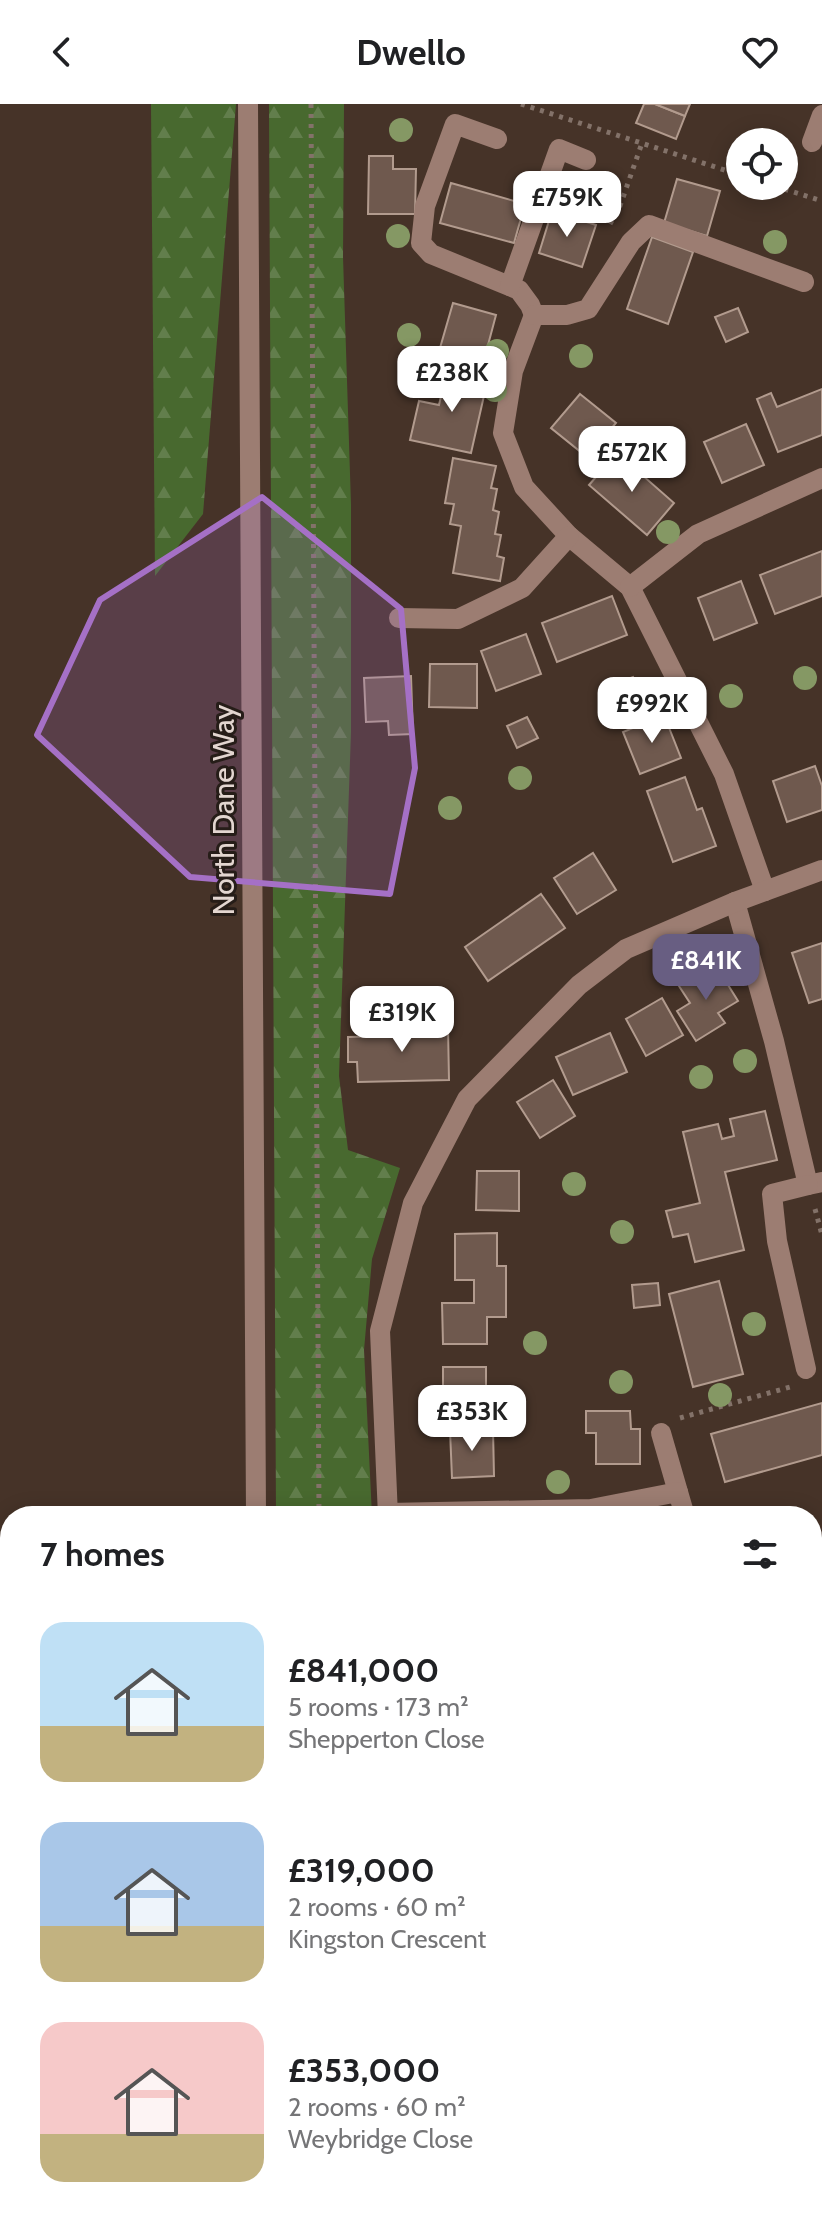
<!DOCTYPE html>
<meta charset="utf-8">
<style>
:root{--surface:#fff;--page:#f6f6f6;--text:#202124;--muted:#757577;--accent:#685e82}
body{margin:0;font-family:Cabin,sans-serif;background:var(--page);color:var(--text);height:100vh;display:flex;flex-direction:column;font-size:30px;white-space:nowrap}
*{box-sizing:border-box;margin:0}
p{font-size:26px;color:var(--muted)}
.icon{flex:none;width:44px;height:44px;fill:none;stroke:currentColor;stroke-width:2;stroke-linecap:round;stroke-linejoin:round}
.map{position:relative;flex:1;overflow:hidden}
.side{position:absolute;left:0px;top:1402px;width:822px;height:712px;display:flex;flex-direction:column;background:var(--surface);border-radius:32px 32px 0 0;box-shadow:0 4px 20px #0003}
.side>*{flex:none}
.buttons{position:absolute;left:726px;top:24px;display:grid;gap:16px}
.buttons a{display:grid;place-items:center;width:72px;height:72px;border-radius:50%;background:var(--surface);box-shadow:0 4px 20px #0003;font-size:40px}
.price{position:absolute;translate:-50% -68px;padding:0 18px;border-radius:16px;background:#fff;color:#222;font-size:26px;line-height:52px;filter:drop-shadow(0 2px 4px #0008)}
.price::after{content:'';position:absolute;left:50%;top:48px;width:24px;height:18px;margin-left:-12px;background:inherit;clip-path:polygon(0 0,100% 0,50% 100%)}
.price.active{background:var(--accent);color:#fff}
ul{padding:0;list-style:none}
li{display:flex;align-items:center;gap:24px;height:200px;padding:0 40px}
li span{display:grid;place-items:center;flex:none;width:224px;height:160px;border-radius:24px;color:#555}
li>.icon{margin-inline-start:auto}
span .icon{width:96px;height:96px;fill:#fffc;stroke-width:1}
li b{font-size:34px}
h2{display:flex;justify-content:space-between;align-items:center;height:96px;padding:0 40px;font-size:34px}
header{display:flex;justify-content:space-between;align-items:center;height:104px;padding:0 40px;background:var(--surface);font-size:36px;font-weight:700}
.map>svg:first-child{display:block}
</style>
<header><svg class="icon" aria-label="back" viewBox="0 0 24 24"><path d="M15 5l-7 7 7 7"/></svg>Dwello<svg class="icon" aria-label="heart" viewBox="0 0 24 24"><path d="M12 20l-8-8c-3-5 5-10 8-4 3-6 11-1 8 4z"/></svg></header>
<div class="map">
<svg width="822" height="2114" viewBox="0 0 822 2114">
<defs>
<pattern id="forest-firs" width="22" height="20" patternUnits="userSpaceOnUse" patternTransform="scale(2)"><rect width="22" height="20" fill="#48692f"/><path d="M5 1l3.5 6h-7zM16 11l3.5 6h-7z" fill="#627e4c"/></pattern>
</defs>
<rect width="100%" height="100%" fill="#463328"/>
<g fill="url(#forest-firs)">
<polygon points="151,0 236,0 203,410 155,472"/>
<polygon points="269,0 344,0 343,153 351,401 351,628 339,972 348,1046 400,1064 372,1155 364,1246 372,1412 276,1412"/>
<polygon points="40,2104 214,2104 214,2114 38,2114"/>
</g>
<g fill="#6f594e" stroke="#b29b8e" stroke-width="2">
<polygon points="644,0 655,0 685,12 676,35 636,19"/>
<polygon points="655,0 690,0 685,12"/>
<polygon points="369,52 393,52 393,65 416,65 415,110 368,110"/>
<polygon points="677,75 720,87 707,132 664,119"/>
<polygon points="451,79 525,100 514,139 440,119"/>
<polygon points="552,107 596,121 582,163 539,149"/>
<polygon points="652,133 693,148 668,220 627,205"/>
<polygon points="453,199 496,211 484,256 440,244"/>
<polygon points="738,204 748,228 726,238 715,213"/>
<polygon points="447,266 488,274 471,349 410,336 419,297 439,301"/>
<polygon points="822,285 822,331 778,348 757,295 771,289 777,303"/>
<polygon points="580,290 616,319 587,353 551,324"/>
<polygon points="746,320 764,361 722,379 704,338"/>
<polygon points="617,349 674,399 647,431 589,381"/>
<polygon points="453,354 496,362 491,384 497,385 493,406 499,408 495,430 501,431 497,452 504,454 500,477 453,469 461,422 450,420 454,400 445,399"/>
<polygon points="822,447 822,492 775,510 760,471"/>
<polygon points="741,477 757,519 714,536 698,494"/>
<polygon points="612,492 627,531 557,558 542,519"/>
<polygon points="526,530 541,570 496,587 481,547"/>
<polygon points="430,560 477,560 477,604 429,603"/>
<polygon points="411,572 413,630 389,631 388,617 366,618 364,574"/>
<polygon points="633,573 641,596 611,607 603,584"/>
<polygon points="664,611 681,654 640,670 623,628"/>
<polygon points="527,613 538,634 517,644 507,622"/>
<polygon points="815,662 822,682 822,706 787,718 773,677"/>
<polygon points="685,673 697,706 702,704 716,742 673,758 647,687"/>
<polygon points="593,749 616,786 577,810 554,774"/>
<polygon points="541,790 565,824 488,877 465,843"/>
<polygon points="822,839 822,895 809,899 792,849"/>
<polygon points="715,860 738,897 718,909 725,919 696,937 677,907 690,899 679,882"/>
<polygon points="662,894 683,931 646,952 626,915"/>
<polygon points="399,913 418,913 418,924 448,923 449,976 358,978 357,958 348,958 348,933 399,932"/>
<polygon points="610,929 627,968 573,991 556,953"/>
<polygon points="553,976 575,1012 540,1034 517,998"/>
<polygon points="765,1007 777,1056 725,1068 744,1146 695,1158 688,1130 673,1133 666,1107 700,1099 683,1028 718,1020 722,1035 734,1032 730,1015"/>
<polygon points="477,1067 519,1067 519,1107 476,1106"/>
<polygon points="497,1129 497,1162 506,1162 506,1213 487,1213 487,1240 443,1240 442,1199 474,1199 474,1176 455,1176 455,1130"/>
<polygon points="719,1177 743,1270 693,1283 669,1190"/>
<polygon points="658,1179 660,1201 634,1204 632,1181"/>
<rect x="443" y="1263" width="43" height="51"/>
<polygon points="822,1299 822,1351 725,1378 711,1330"/>
<polygon points="586,1307 630,1307 631,1325 640,1325 640,1360 596,1360 596,1329 586,1329"/>
<polygon points="493,1325 494,1372 452,1374 450,1326"/>
<polygon points="822,1658 822,1700 812,1702 812,1660"/>
<polygon points="812,2080 822,2114 779,2114 775,2104 812,2104"/>
<polygon points="583,2104 618,2104 620,2108 631,2104 635,2114 581,2114 587,2111"/>
</g>
<g fill="none" stroke-linecap="round" stroke-linejoin="round">
<g stroke="#837269" stroke-width="5" stroke-dasharray="4 6" stroke-linecap="butt">
<polyline points="311,0 319,1412"/>
<polyline points="521,0 740,71"/>
<polyline points="775,82 822,97"/>
<polyline points="610,120 620,102 642,39"/>
<polyline points="815,1105 822,1131"/>
<polyline points="680,1314 790,1283"/>
<polyline points="812,1607 822,1610"/>
<polyline points="0,1927 10,1931"/>
<polyline points="812,1952 822,1949"/>
<polyline points="334,2104 335,2114"/>
</g>
<g stroke="#9c7d72" stroke-width="20">
<polyline points="248,0 256,1412"/>
<polyline points="497,35 455,20 425,102 421,139 431,150 519,186 530,201 534,211"/>
<polyline points="812,38 822,11"/>
<polyline points="510,182 559,45 586,56"/>
<polyline points="534,211 513,267 503,329 524,383 569,432 630,483 724,670 765,787"/>
<polyline points="534,211 567,211 588,205 631,138 649,121 804,178"/>
<polyline points="630,483 698,430 822,374"/>
<polyline points="399,514 458,515 522,484 569,432"/>
<polyline points="735,798 774,937 808,1081 822,1078"/>
<polyline points="806,1265 777,1137 772,1090 808,1081"/>
<polyline points="661,1329 678,1388"/>
<polyline points="388,1409 591,1405 678,1388 685,1412"/>
<polyline points="388,1412 380,1227 413,1099 467,995 579,881 626,845 735,798 822,766"/>
<polyline points="812,1453 822,1450"/>
<polyline points="0,1985 10,1984"/>
<polyline points="258,2104 258,2114"/>
<polyline points="700,2104 707,2114"/>
</g>
</g>
<g fill="#859864">
<circle cx="401" cy="26" r="12"/>
<circle cx="398" cy="132" r="12"/>
<circle cx="775" cy="138" r="12"/>
<circle cx="409" cy="231" r="12"/>
<circle cx="497" cy="247" r="12"/>
<circle cx="581" cy="252" r="12"/>
<circle cx="495" cy="286" r="12"/>
<circle cx="668" cy="428" r="12"/>
<circle cx="805" cy="574" r="12"/>
<circle cx="731" cy="592" r="12"/>
<circle cx="520" cy="674" r="12"/>
<circle cx="450" cy="704" r="12"/>
<circle cx="745" cy="957" r="12"/>
<circle cx="701" cy="973" r="12"/>
<circle cx="574" cy="1080" r="12"/>
<circle cx="622" cy="1128" r="12"/>
<circle cx="754" cy="1220" r="12"/>
<circle cx="535" cy="1239" r="12"/>
<circle cx="621" cy="1278" r="12"/>
<circle cx="720" cy="1291" r="12"/>
<circle cx="558" cy="1378" r="12"/>
</g>
<path fill="#a570c6" fill-opacity="0.2" stroke="#a570c6" stroke-width="6" stroke-linejoin="round" d="M262,393L401,505L415,664L390,790L190,773L37,631L100,496Z"/>
<g text-anchor="middle" dominant-baseline="central" stroke-width="6" stroke-linejoin="round" paint-order="stroke">
<g font-size="30" fill="#e3d6d0" stroke="#261d18">
<text transform="translate(223 706) rotate(-90)">North Dane Way</text>
</g>
</g>
</svg>
<div class="buttons">
<a><svg class="icon" aria-label="locate" viewBox="0 0 24 24"><circle cx="12" cy="12" r="6"/><path d="M12 2v4M12 18v4M2 12h4M18 12h4"/></svg></a>
</div>
<b class="price" style="left:567px;top:135px">£759K</b>
<b class="price" style="left:452px;top:310px">£238K</b>
<b class="price" style="left:632px;top:390px">£572K</b>
<b class="price" style="left:652px;top:641px">£992K</b>
<b class="price active" style="left:706px;top:898px">£841K</b>
<b class="price" style="left:402px;top:950px">£319K</b>
<b class="price" style="left:472px;top:1349px">£353K</b>
<section class="side">
<h2>7 homes<svg class="icon" aria-label="filters" viewBox="0 0 24 24"><path d="M4 7h16M4 17h16"/><circle cx="9" cy="7" r="2"/><circle cx="15" cy="17" r="2"/></svg></h2>
<ul>
<li><span style="background:linear-gradient(#bfe0f5 65%,#c2b280 0)"><svg class="icon" aria-label="home" viewBox="0 0 24 24"><path d="M3 11l9-7 9 7M6 9v11h12V9"/></svg></span><div><b>£841,000</b><p>5 rooms · 173 m²</p><p>Shepperton Close</p></div></li>
<li><span style="background:linear-gradient(#a9c7e8 65%,#c2b280 0)"><svg class="icon" aria-label="home" viewBox="0 0 24 24"><path d="M3 11l9-7 9 7M6 9v11h12V9"/></svg></span><div><b>£319,000</b><p>2 rooms · 60 m²</p><p>Kingston Crescent</p></div></li>
<li><span style="background:linear-gradient(#f6c9c9 70%,#c2b280 0)"><svg class="icon" aria-label="home" viewBox="0 0 24 24"><path d="M3 11l9-7 9 7M6 9v11h12V9"/></svg></span><div><b>£353,000</b><p>2 rooms · 60 m²</p><p>Weybridge Close</p></div></li>
</ul>
</section>
</div>
